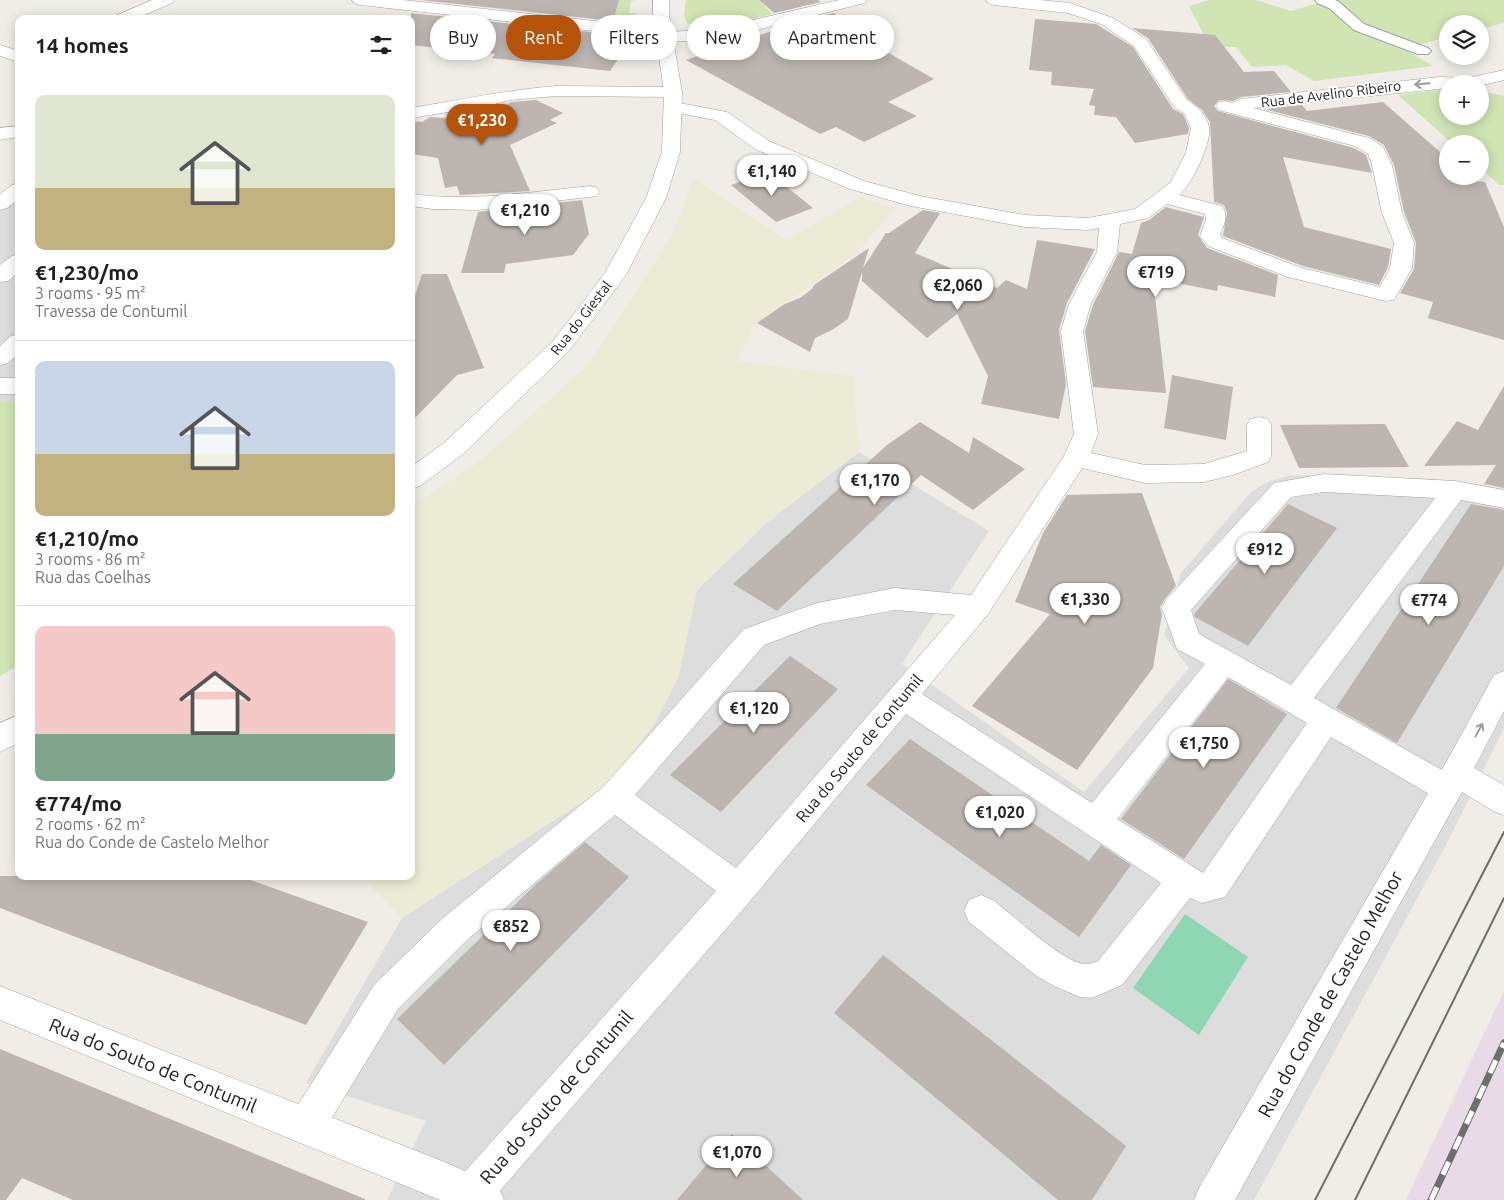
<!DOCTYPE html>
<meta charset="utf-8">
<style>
:root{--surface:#fff;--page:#f6f6f6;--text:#202124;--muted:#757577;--line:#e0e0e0;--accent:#b45309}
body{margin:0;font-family:Ubuntu,sans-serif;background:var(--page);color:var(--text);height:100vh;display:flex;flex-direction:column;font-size:19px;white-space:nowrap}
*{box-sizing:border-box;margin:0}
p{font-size:16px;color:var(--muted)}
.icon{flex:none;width:28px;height:28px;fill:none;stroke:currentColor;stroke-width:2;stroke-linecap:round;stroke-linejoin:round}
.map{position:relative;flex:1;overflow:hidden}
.panel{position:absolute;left:15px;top:15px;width:400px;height:865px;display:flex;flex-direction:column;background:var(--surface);border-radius:10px;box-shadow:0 2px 12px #0003}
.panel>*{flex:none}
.hud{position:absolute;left:430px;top:15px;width:475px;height:45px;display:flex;gap:10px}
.buttons{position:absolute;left:1439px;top:15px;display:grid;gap:10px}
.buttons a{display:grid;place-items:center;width:50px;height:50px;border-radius:50%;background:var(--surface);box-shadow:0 2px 12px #0003;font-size:25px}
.price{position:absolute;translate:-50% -42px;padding:0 11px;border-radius:18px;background:#fff;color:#222;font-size:16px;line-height:32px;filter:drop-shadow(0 1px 2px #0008)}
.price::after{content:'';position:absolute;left:50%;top:30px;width:15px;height:11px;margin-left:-8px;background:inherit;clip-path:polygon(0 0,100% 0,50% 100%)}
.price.on{background:var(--accent);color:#fff}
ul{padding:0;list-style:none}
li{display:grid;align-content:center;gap:10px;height:265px;padding:0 20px}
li+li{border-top:1px solid var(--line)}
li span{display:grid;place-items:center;height:155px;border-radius:10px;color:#555}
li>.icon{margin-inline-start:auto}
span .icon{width:90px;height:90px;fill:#fffc;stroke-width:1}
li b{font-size:21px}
h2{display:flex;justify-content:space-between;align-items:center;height:60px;padding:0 20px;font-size:21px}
.chip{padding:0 18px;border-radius:22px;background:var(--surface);box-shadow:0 2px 12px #0003;font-size:18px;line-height:45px}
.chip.on{background:var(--accent);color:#fff}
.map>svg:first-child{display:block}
</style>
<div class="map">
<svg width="1504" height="1200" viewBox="0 0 1504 1200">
<rect width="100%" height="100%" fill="#f0ece8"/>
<g fill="#deddde">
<polygon points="19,179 19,402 16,402 0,401 0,194"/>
<polygon points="859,452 989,531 902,664 1084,792 1189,668 1164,635 1181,573 1251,492 1265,483 1287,476 1317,475 1433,479 1477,484 1504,489 1504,728 1446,845 1254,1200 387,1200 426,1121 306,1083 402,918 604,788 655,723 678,678 697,590 765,524"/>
</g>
<polygon fill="#e8dbe7" points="1504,991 1504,1200 1406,1200"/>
<polygon fill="#ececd6" points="694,178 787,240 860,197 894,209 857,253 752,327 738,361 853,376 859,452 765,524 697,590 678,678 655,723 604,788 402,918 361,876 411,876 411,507 476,464 588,365 671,237"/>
<g fill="#d0e4b4">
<polygon points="619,0 636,0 631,1 629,13 636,13 630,19 612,21"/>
<path d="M686,0H759L772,14C745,21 714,30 687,23L684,15Z"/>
<polygon points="1209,0 1256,0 1291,11 1322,2 1320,0 1504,0 1504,23 1480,29 1480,24 1448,24 1447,37 1404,49 1433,66 1314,81 1286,65 1252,67 1236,47 1210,46 1189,6"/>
<polygon points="1447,89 1448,116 1480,116 1480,91 1504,96 1504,185 1499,185 1480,167 1480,144 1453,144 1398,95"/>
<polygon points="0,401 19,402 19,665 0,676"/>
</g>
<polygon fill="#8fd6b4" points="1185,914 1248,957 1199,1035 1133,988"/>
<g fill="#bdb5b1">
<polygon points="420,0 619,0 613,21"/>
<polygon points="759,0 818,0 821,2 774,13"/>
<polygon points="411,13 618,35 629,43 610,71 492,58 495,54 411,45"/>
<polygon points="834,13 873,44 934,79 888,102 917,116 864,142 836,127 820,134 686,60 787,26 786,25"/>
<polygon points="1035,19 1096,24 1133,47 1173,109 1183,114 1189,128 1188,134 1135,143 1116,117 1094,115 1095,106 1089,105 1094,89 1051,85 1052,72 1029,70"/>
<polygon points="1132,28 1215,35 1244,72 1274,71 1291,92 1241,97 1233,101 1219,100 1214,106 1218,111 1354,148 1366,155 1372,173 1283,157 1304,227 1391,249 1388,267 1379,285 1303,266 1223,236 1227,213 1224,205 1214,202 1210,122 1202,110 1188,99 1148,38"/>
<polygon points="536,100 563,113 550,120 557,123 510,145 530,191 460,195 457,186 445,188 438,158 411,154 411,121 422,122 430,117 470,120 512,102"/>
<polygon points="1383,102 1448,159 1448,176 1467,176 1473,181 1485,182 1504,227 1504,340 1428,318 1433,302 1400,293 1414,269 1416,243 1404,212 1394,165 1384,145 1369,136 1264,109 1302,105 1307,111"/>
<polygon points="768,172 813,208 776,222 731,185"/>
<polygon points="582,200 589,234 573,255 506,264 504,273 461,273 478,212"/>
<polygon points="1166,207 1204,217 1198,235 1207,248 1278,275 1275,297 1218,285 1217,291 1153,278 1166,393 1093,387 1085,331 1093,305 1119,252 1132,254 1141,223 1149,220"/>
<polygon points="923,210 940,213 915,253 997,288 1006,280 1027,289 1037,240 1095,249 1067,303 1059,330 1066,384 1059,419 981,404 988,376 957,314 927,338 862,281 862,272 848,319 832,330 815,338 810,352 757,323 785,304 800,298 812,289 814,285 869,248 863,268 886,233 889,233"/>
<polygon points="422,274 447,274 484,368 457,375 411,422 411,308"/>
<polygon points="1172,375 1233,387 1226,440 1164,428"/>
<polygon points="1504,386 1504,488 1484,484 1496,465 1424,466 1457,421 1478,430"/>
<polygon points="920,422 969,453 973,437 1025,469 973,510 921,475 777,611 733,584 887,445"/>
<polygon points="1385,424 1409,467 1299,468 1280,425"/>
<polygon points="1142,493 1176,586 1165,599 1160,607 1162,614 1153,668 1077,770 972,706 1050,614 1015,602 1043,533 1067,495"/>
<polygon points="1288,504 1337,528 1248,646 1195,617 1194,614"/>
<polygon points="1471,504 1504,510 1504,566 1397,743 1336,708"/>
<polygon points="790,656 838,689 721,812 670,775"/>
<polygon points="1228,679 1287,714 1184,859 1121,819"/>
<polygon points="910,739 1089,861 1101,845 1131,865 1079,937 866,785"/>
<polygon points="585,842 629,877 444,1065 397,1019 535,885"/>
<polygon points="0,876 239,876 368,922 306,1025 0,908"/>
<polygon points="883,955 1126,1146 1092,1200 1058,1200 834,1013"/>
<polygon points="0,1049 365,1199 365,1200 73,1200 22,1178 6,1200 0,1200"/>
<polygon points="732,1134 803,1200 677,1200"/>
</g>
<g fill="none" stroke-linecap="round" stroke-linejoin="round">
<g stroke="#a1a1a1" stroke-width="2">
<polygon id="pedestrian" points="1315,0 1335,0 1339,2 1364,24 1428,48 1431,51 1428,54 1418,54 1354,30 1329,8 1317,3"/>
</g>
<g stroke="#a1a1a1" stroke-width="1">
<g id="minor">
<polygon points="152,0 174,0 172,3 135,19 113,19 115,16"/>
<polygon points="352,0 403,0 631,25 664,32 710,30 839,0 867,0 865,3 727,37 710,40 664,42 631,35 360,5 354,3"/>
<path d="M986,0H1040L1070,3L1113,18L1146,39L1187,100C1197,106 1207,116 1209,127C1212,143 1191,186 1179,195L1222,206C1229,216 1224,225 1220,235L1222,238L1302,268L1380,287L1390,268L1394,243L1382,213L1372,165L1368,154L1355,146L1219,110L1216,106L1219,102L1225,101L1233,103L1241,99L1439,77L1468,78L1504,70V80L1483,85L1480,88V84H1448V88L1253,108L1369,138L1383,147L1392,165L1402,213L1414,243L1412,268L1394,300L1386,301L1288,277L1208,246L1200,236L1206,220L1205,214L1167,204L1148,218L1120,224L1117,252L1091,304L1083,331L1098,434L1091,453L1145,465L1204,464L1247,451V425L1250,419L1259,417L1268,419L1271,425V456L1268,462L1233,475L1204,482L1145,483L1082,468L988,614L922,694L1092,803L1205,664L1177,649L1162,608L1166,600L1274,483L1324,474L1455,481L1504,490V508L1461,500L1314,698L1442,770L1494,675L1504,671V711L1467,782L1461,785L1463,788L1458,798L1447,802L1436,798L1331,737L1225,897L1202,903L1190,898L1122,985L1092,998L1080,997L1054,986L1038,977L969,922L964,911L969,900L981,895L993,900C1015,917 1054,954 1079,963C1085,965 1092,964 1098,961L1161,883L906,714L751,900L492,1200H446L452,1186L716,891L615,815L467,940L398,1009L319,1139L306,1145L293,1139L287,1126L293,1113L374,985L443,918L603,787L744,629L817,603L895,588L971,595L1064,456L1074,434L1061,331L1069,304L1097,252L1099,228L1088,230L1025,227L911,206L850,189L755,149L715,120L668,111L665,107L668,103L674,102L727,112L769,141L864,181L920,196L1025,215L1088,218L1135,209L1170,183L1186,153L1191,128L1184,113L1175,108L1134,46L1101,24L1068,13L994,5L988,3ZM1324,492L1435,498L1291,685L1199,634L1191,610L1291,497ZM895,610L955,615L736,868L635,795L764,645L820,624ZM1228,677L1307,723L1203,873L1117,819Z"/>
<polygon points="0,45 19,51 19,62 0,56"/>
<path d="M556,86L673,87L679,88L682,92L679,96L673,97L556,96L510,100L491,105L411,118V108C460,100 507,90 556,86Z"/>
<polygon points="19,126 19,137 0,140 0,128"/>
<polygon points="19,183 19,199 7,208 0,210 0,194 12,185"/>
<path d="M590,186L597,188L600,192L597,196L478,210L433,209L411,206V194C472,202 530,192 590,186Z"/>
<polygon points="19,254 19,271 8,281 0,282 0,265 12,256"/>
<polygon points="19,334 19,353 8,363 0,365 0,346 11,336"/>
<rect x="0" y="378" width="19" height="16"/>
</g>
</g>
<g stroke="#a1a1a1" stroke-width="1">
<g id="tertiary">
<polygon points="653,0 669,0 669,15 682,92 680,152 666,198 626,275 569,351 463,454 420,486 411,489 411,467 445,442 553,341 605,273 646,198 662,152 664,92 653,15"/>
<polygon points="19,715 19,743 0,752 0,723"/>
<polygon points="1456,760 1467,764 1504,785 1504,815 1493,811 1462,792 1235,1200 1194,1200 1200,1186 1445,764"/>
<polygon points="0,986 447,1163 498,1186 504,1200 440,1200 0,1020"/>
</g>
</g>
<use href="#pedestrian" fill="#fff" fill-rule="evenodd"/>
<use href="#minor" fill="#fff" fill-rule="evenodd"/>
<use href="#tertiary" fill="#fff" fill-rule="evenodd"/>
<g stroke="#6e6e6e" stroke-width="2">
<polyline points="1315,1200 1504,832"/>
<polyline points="1355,1200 1504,898"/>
</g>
<g stroke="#6e6e6e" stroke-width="7">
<polyline id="rail" points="1431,1200 1504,1043"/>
</g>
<use href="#rail" stroke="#fff" stroke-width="5" stroke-dasharray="14" stroke-linecap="butt"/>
</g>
<defs><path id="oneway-shaft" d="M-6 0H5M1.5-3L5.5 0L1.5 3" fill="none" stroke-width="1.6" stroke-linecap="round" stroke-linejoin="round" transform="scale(1.25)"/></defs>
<g stroke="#9b9b9b">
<use href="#oneway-shaft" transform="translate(1422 84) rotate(175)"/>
<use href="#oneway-shaft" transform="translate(1479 730) rotate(-62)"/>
</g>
<g text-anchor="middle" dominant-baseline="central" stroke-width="4" stroke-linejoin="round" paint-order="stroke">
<g font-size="14" fill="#202020" stroke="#fff">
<text transform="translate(1331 94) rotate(-7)">Rua de Avelino Ribeiro</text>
<text transform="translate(581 318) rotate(-52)">Rua do Giestal</text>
</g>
<g font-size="16" fill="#202020" stroke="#fff">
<text transform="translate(859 748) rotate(-50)">Rua do Souto de Contumil</text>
</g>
<g font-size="19" fill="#202020" stroke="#fff">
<text transform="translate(1330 994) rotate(-61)">Rua do Conde de Castelo Melhor</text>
<text transform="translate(153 1065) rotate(22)">Rua do Souto de Contumil</text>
<text transform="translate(556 1097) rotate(-49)">Rua do Souto de Contumil</text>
</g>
</g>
</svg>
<div class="buttons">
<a><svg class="icon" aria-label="layers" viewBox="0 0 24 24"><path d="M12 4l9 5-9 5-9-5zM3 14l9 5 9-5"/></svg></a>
<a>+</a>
<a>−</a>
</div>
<b class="price on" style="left:482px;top:146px">€1,230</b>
<b class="price" style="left:772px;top:197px">€1,140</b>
<b class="price" style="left:525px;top:236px">€1,210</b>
<b class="price" style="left:1156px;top:298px">€719</b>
<b class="price" style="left:958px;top:311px">€2,060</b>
<b class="price" style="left:875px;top:506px">€1,170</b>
<b class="price" style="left:1265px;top:575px">€912</b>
<b class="price" style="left:1085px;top:625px">€1,330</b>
<b class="price" style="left:1429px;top:626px">€774</b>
<b class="price" style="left:754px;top:734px">€1,120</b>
<b class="price" style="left:1204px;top:769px">€1,750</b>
<b class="price" style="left:1000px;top:838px">€1,020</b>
<b class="price" style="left:511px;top:952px">€852</b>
<b class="price" style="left:737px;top:1178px">€1,070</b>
<div class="hud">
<a class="chip">Buy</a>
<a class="chip on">Rent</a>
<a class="chip">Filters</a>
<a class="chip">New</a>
<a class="chip">Apartment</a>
</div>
<section class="panel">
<h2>14 homes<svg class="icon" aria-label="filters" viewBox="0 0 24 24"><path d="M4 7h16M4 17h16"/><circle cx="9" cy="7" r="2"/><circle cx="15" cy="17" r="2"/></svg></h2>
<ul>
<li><span style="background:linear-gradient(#dfe7d0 60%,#c2b280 0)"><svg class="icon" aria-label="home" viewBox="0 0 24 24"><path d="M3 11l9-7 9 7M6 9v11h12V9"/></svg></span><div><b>€1,230/mo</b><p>3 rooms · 95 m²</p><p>Travessa de Contumil</p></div></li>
<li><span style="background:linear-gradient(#c9d6e8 60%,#c2b280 0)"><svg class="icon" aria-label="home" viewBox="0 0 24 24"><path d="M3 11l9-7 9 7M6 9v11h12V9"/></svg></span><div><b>€1,210/mo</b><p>3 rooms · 86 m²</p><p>Rua das Coelhas</p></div></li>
<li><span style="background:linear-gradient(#f6c9c9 70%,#7fa58c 0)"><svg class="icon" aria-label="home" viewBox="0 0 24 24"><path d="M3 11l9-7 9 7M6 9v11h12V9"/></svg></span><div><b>€774/mo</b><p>2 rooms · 62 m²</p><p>Rua do Conde de Castelo Melhor</p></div></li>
</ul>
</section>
</div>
